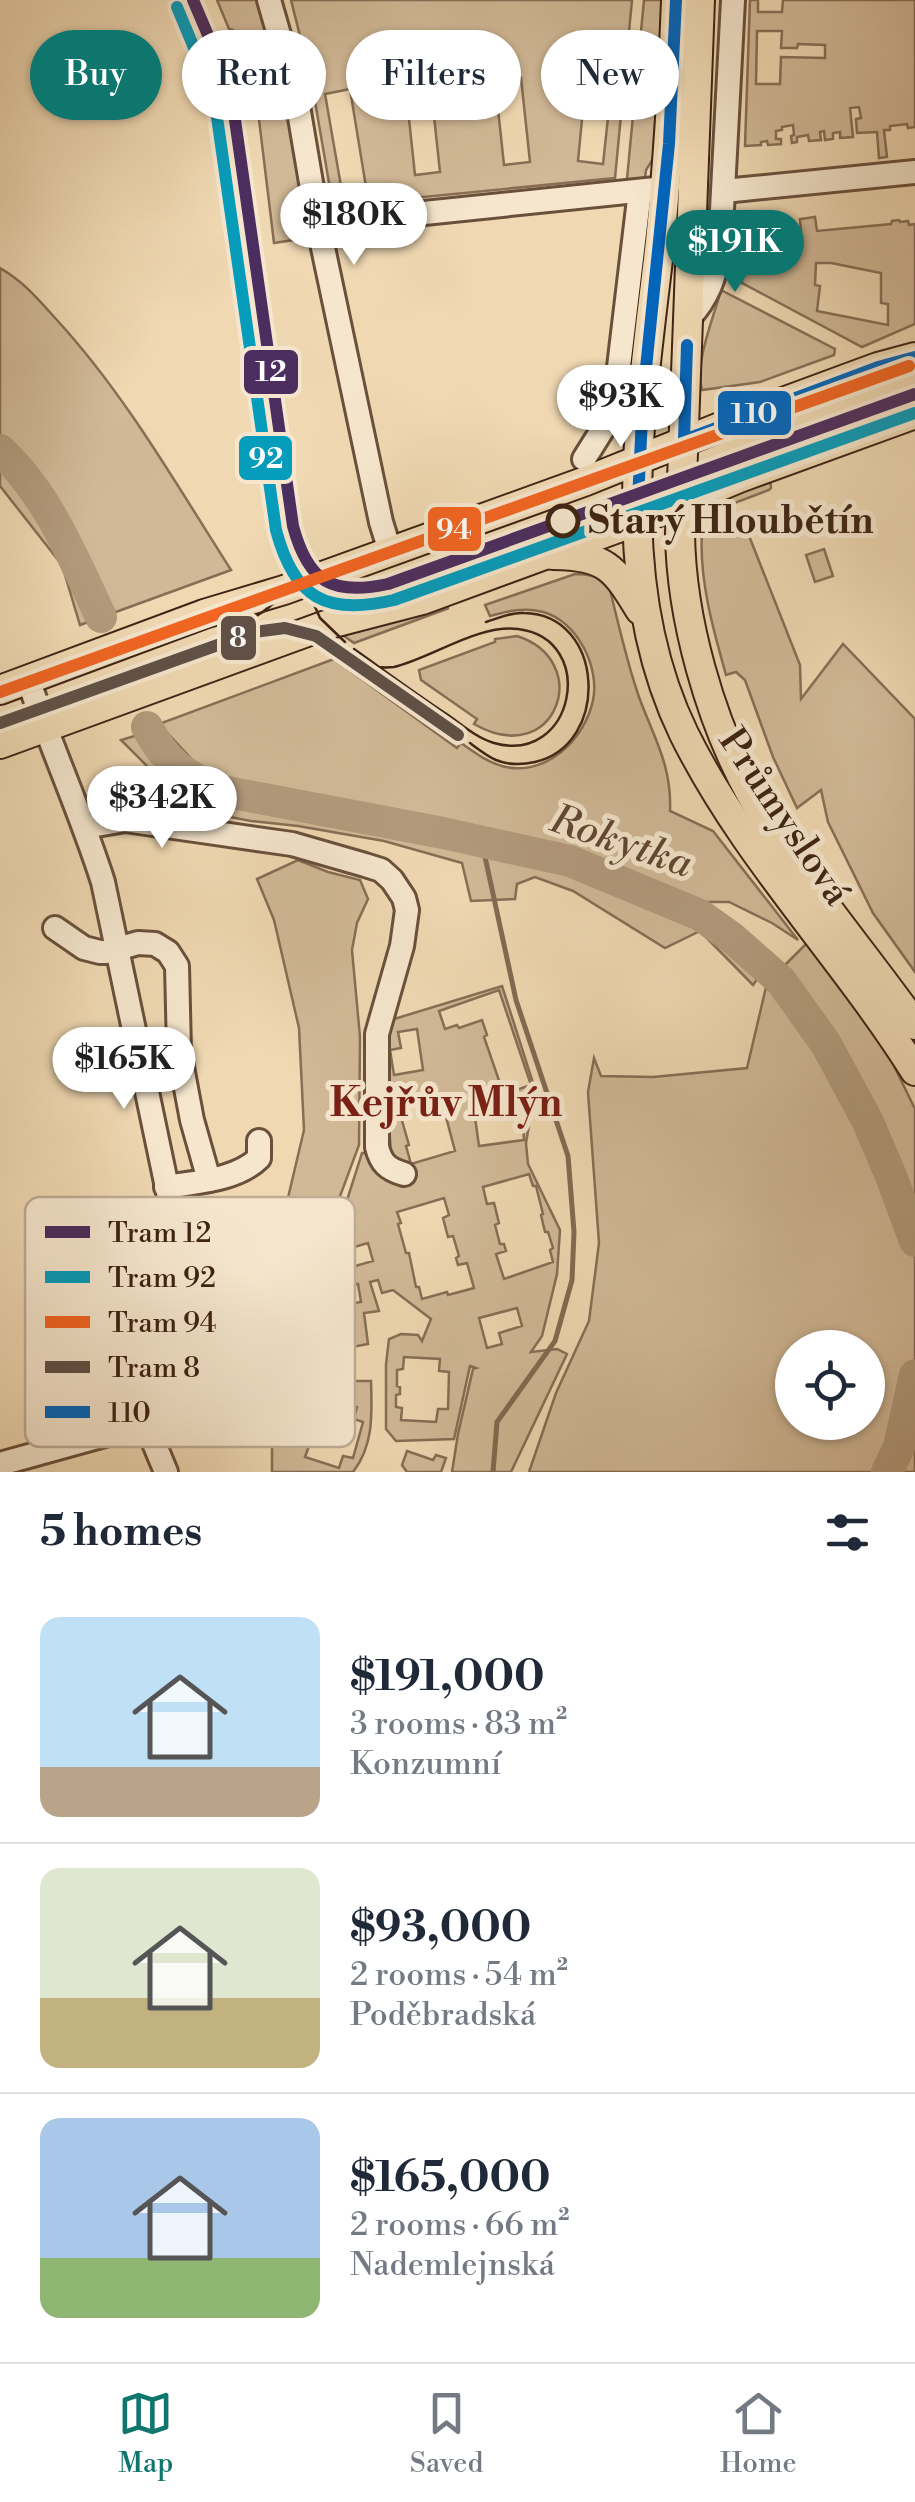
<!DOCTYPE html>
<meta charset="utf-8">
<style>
:root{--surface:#fff;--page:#f6f6f7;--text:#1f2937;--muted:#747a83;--line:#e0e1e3;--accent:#0f766e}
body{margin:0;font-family:"Libre Bodoni",serif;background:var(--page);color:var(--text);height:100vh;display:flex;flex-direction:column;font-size:38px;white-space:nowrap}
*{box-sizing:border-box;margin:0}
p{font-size:32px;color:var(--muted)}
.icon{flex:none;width:55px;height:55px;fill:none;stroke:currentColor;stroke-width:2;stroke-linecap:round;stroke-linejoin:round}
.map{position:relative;height:1472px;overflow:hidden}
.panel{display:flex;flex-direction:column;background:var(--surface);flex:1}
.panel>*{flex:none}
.hud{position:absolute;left:30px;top:30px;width:855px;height:90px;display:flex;gap:20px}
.tools{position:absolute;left:775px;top:1330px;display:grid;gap:20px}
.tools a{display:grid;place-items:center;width:110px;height:110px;border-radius:50%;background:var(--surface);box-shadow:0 2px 8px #0004;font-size:50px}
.price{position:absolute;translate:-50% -85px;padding:0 22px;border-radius:35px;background:#fff;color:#222;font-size:32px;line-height:65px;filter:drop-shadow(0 2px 5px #0008)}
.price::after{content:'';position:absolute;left:50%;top:60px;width:30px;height:22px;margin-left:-15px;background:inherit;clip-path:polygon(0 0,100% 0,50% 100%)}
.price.active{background:var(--accent);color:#fff}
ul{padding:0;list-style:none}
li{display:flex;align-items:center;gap:30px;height:250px;padding:0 40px}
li+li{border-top:2px solid var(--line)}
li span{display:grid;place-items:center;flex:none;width:280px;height:200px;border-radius:20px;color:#555}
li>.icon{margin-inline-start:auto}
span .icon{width:120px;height:120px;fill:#fffc;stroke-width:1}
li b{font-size:42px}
h2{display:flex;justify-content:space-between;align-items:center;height:120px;padding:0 40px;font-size:42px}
.tag{padding:0 35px;border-radius:45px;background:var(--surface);box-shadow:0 2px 8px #0004;font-size:35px;line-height:90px}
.tag.active{background:var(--accent);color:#fff}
.menu{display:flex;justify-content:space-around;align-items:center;height:140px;border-top:2px solid var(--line);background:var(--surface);font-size:28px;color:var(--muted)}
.menu a{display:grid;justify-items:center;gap:5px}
.menu .active{color:var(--accent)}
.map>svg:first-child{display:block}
</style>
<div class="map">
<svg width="915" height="1472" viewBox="0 0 915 1472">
<rect width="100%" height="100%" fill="#efd8b2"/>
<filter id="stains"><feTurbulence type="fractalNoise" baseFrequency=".002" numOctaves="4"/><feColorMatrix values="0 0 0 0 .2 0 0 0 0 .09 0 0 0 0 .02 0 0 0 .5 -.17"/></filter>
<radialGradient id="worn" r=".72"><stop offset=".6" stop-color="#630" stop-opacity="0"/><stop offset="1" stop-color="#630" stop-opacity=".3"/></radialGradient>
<g fill="#d1b997" stroke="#876e55" stroke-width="2.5" fill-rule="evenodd">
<polygon points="217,0 260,0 287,93 312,237 274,243 257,103 233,30 229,29"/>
<path d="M291,0H632L615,178L333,206L312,84ZM521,78L530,162L504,165L495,81ZM586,78L612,81L603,164L578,161ZM431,88L440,172L415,175L406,91ZM350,89L366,187L342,192L325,94Z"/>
<polygon points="644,0 662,0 653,159 646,170 645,178 638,183 631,184 627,179"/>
<path d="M750,0H758V12H782L783,0H915V127L908,128L907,124L890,126V130H884L887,157L879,158L877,132L857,133L856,119L861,118L859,107L850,108L853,137L840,138V132L833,133V139L825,140L824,131L820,132L821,140L809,141L808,135L797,137V142L792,143L791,136L794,135L793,125L782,127V130L776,131V139H781V144L768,145L767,141L761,142V145L745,146ZM757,31H782L781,48H797L798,44L825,45V58L781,57L780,84H756Z"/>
<path d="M815,217L817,231L891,224L892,221L899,220L900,222L908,221L909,225L915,224V324L862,347L742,283V237L801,233L800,219ZM816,263H831L881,273V303L888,304V325L817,311L820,286L815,285Z"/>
<path d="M0,268C23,281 38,299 56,319C125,394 176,484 231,570L80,625L62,565L0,486Z"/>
<path d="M721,290L835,349L834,355L760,382L702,390C694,363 714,317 721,290Z"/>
<polygon points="770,478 771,488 769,490 708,513 716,502"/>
<path d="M742,518L800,665L801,699L843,644L915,719V972L873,913L828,822L821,790L797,808L773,757L745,680L736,672L726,675C713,629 699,580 702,532Z"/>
<polygon points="824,549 833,576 815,582 806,555"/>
<path d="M575,574C591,574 601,577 610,590C619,626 627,663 639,697C654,738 672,766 670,811L713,831L798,940L772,923L729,902H701L597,863L503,839L236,784L198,766L159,724L334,659L457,748L461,743C474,752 487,762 502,766C545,778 585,740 593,700C600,667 577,621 543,612C524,607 508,611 490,616L485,605Z"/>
<polygon points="449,608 354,643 340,633"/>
<path d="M517,636C595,661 556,771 474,724L477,719L421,680L419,670L495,642V639Z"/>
<polygon points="141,734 158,763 193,785 238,804 464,845 544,863 677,910 714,930 760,975 753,985 700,931 665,948 573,891 535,877 517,884 515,899 471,901 462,863 384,841 298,826 251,821 177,807 163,797 158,782 147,766 121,740"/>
<polygon points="298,860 328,872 360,880 368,899 357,923 352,950 360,1037 359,1145 326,1234 269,1358 240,1376 237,1341 270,1274 304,1130 299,1028 274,920 257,879"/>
<path d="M808,942L880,1037L915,1109V1472H529L556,1393L589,1321L599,1243L588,1092L594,1058L601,1076L653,1077L747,1068L767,983ZM792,1348H868V1422H792Z"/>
<path d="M502,986L535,1089L526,1143L528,1164L560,1230L557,1274L542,1336L531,1352L557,1349L567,1354L511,1472H452L458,1434L473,1369L476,1368L470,1366L454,1439L396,1441L386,1429V1364L389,1339L401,1334L418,1335L422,1341L431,1319L393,1290L382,1293L378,1280L370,1282L379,1311L364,1313L368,1344L278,1361L299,1325L327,1263L362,1153L391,1154L387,1095L368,1027ZM499,990L531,1085L513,1091L519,1125H523L524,1140L479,1146L474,1110L483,1109L482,1101L492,1100V1094L503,1092L484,1037L487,1035L482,1020L459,1028L457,1025L445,1029L439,1011ZM417,1029L423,1070L394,1075L390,1050L401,1048L398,1032ZM430,1094L438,1118L446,1117L455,1151L411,1164L406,1146L409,1145L398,1107ZM529,1174L533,1186H536L543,1214L541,1215L545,1232H548L553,1248L550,1250L553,1262L504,1279L496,1254L506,1251L504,1244H500L495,1225L499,1223L494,1203L487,1204L483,1187ZM444,1198L449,1215L443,1218L448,1237L453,1236L459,1256L456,1258L458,1265L467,1263L474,1288L448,1295L447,1292L422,1299L419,1287H416L409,1253H406L398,1224L401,1223L397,1212ZM368,1243L373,1261L338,1271L333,1253ZM358,1284L361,1302L325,1308L322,1289ZM517,1308L522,1326L499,1333L502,1344L487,1348L479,1318ZM341,1323V1341L305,1342L304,1325ZM404,1357L440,1359L439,1371L449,1372L448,1409H438L436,1422L401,1420L402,1408L396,1407V1395L400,1394V1387L397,1386V1370L403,1369Z"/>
<path d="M329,1381H371C372,1413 374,1445 353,1472H272V1446L297,1405ZM323,1397L357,1407L354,1419L363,1422L353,1458L343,1456L339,1468L305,1457L309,1446L303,1443L313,1408L319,1409Z"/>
<polygon points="407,1451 433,1460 436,1455 446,1458 441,1472 407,1472 402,1465"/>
</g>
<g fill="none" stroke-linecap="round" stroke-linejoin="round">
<polyline stroke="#836a52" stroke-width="5" points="482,843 516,1000 568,1156 574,1232 572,1280 555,1341 497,1422 493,1472"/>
<g stroke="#b29a7c" stroke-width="32">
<path d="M0,450C49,496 73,558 101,617"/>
<path d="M147,727C166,763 184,776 222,791L443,833L570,861L700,915L731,937L781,981L826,1044L868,1122L891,1176L915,1241"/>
<polyline points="887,1472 899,1447 915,1375"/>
</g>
<g stroke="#6a503b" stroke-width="28">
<g id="minor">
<polyline points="269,0 296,94 318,224 381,522 390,551"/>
<polyline points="724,191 915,172"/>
<polyline points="318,224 665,188"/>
<path d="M688,319C708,298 715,277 720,248L733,0"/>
<polyline points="584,459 604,427 616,392 640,191"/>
<path d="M85,827L125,820L292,844L365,865L381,870L392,880L404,898L407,910L402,946L377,1034V1147C381,1163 387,1169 404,1174"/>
<polyline points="55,928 84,948 100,952 107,952 138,943 155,944 168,952 177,966 179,1051 192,1120 209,1180"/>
<path d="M166,1187C196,1182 237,1180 259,1158V1141"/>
<polyline points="144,1419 166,1472"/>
<path d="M0,1464L123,1430L144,1419L162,1400L181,1369L190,1337V1297L103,882C81,813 51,747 28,679"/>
</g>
</g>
<g stroke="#3d2313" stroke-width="32">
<g id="major">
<path d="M676,0C673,81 668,161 660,242C642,404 609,580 684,734C745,857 842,955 915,1071"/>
<path d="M700,0L680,533C681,618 710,721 752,796C798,877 861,949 915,1025"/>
<path d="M553,555C606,556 614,567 640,610"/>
<polyline points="0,690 204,614 284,590 586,481 767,408 878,367 915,357"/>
<polyline points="0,744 326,625 422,600 637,521 739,478 915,414"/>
</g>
</g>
<use href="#minor" stroke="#f5e6cd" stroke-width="22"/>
<use href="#major" stroke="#efd8b2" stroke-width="28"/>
<g stroke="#3d2313" stroke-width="2.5">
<polyline points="297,497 312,600 320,618 345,642"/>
<path d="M238,626C278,607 293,590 292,545"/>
<path d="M347,657C362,665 376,669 394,667C432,658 478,624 518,629C599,639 574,766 494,743C477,738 462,725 448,715C416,694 385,671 354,649"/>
<path d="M470,743C478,749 487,756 496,760C508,765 522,765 535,762C611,745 605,614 524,613C511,612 499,618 486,622"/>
</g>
<g stroke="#f5e6cd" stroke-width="20">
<g id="bus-1">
<polyline points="676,0 669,144 643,397 637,521 739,478 915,414"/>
<polyline points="687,345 684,440 878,367 915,357"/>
</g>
</g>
<use href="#bus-1" stroke="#0065bd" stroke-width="12"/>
<g stroke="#f5e6cd" stroke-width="20">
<path id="tram-1" d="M193,0L219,61L234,113L293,526C308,582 332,596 388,584L915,394"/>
</g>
<g stroke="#f5e6cd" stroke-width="20">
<path id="tram-2" d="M177,7L202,67L217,117L276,530C294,598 326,616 394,600L915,413"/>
</g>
<g stroke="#f5e6cd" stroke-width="20">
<polyline id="tram-3" points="0,692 909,366"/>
</g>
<g stroke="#f5e6cd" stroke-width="20">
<polyline id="tram-4" points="0,723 254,632 285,628 316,636 458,735"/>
</g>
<use href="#tram-1" stroke="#4c2d5f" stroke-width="12"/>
<use href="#tram-2" stroke="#069cbb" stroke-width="12"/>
<use href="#tram-3" stroke="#f26522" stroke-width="12"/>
<use href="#tram-4" stroke="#605047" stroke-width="12"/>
</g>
<circle fill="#f5e6cd" stroke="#3d2313" stroke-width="5" cx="563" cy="521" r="15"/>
<g text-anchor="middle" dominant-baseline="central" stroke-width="10" stroke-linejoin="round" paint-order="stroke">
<g font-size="38" font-weight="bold" fill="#3d2313" stroke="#f5e6cd" text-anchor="start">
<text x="588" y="521">Starý Hloubětín</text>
</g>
<g font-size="38" fill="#3d2313" stroke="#f5e6cd">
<text transform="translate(784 817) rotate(56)">Průmyslová</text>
</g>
<g font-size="40" font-style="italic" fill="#604732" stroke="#f5e6cd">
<text transform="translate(621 842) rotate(19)">Rokytka</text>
</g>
<g font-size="40" font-weight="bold" fill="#7a1f14" stroke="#f5e6cd">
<text x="446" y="1104">Kejřův Mlýn</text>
</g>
</g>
<rect x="25" y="1197" width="330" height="250" rx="15" fill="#f5e6cd" stroke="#beac95" stroke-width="2.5"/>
<rect x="45" y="1226" width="45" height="12" fill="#4c2d5f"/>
<rect x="45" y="1271" width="45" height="12" fill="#069cbb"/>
<rect x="45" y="1316" width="45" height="12" fill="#f26522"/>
<rect x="45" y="1361" width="45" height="12" fill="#605047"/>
<rect x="45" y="1406" width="45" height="12" fill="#0065bd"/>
<g font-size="28" fill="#3d2313">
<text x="108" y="1242">Tram 12</text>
<text x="108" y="1287">Tram 92</text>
<text x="108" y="1332">Tram 94</text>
<text x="108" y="1377">Tram 8</text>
<text x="108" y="1422">110</text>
</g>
<g stroke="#f5e6cd" stroke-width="4">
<rect x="242" y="348" width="58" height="48" rx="10" fill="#4c2d5f"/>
<rect x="716" y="389" width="77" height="48" rx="10" fill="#0065bd"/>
<rect x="237" y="434" width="57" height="48" rx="10" fill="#069cbb"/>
<rect x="426" y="505" width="57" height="48" rx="10" fill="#f26522"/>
<rect x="219" y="614" width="39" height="48" rx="10" fill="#605047"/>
</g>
<g font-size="28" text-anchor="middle" font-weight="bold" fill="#fff">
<text x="271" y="381">12</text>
<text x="754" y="423">110</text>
<text x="266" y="468">92</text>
<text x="454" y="539">94</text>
<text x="238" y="647">8</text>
</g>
<rect width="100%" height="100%" filter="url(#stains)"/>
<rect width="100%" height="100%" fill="url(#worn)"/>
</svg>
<div class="tools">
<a><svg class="icon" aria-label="locate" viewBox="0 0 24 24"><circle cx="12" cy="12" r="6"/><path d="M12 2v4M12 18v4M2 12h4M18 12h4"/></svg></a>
</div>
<b class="price" style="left:354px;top:268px">$180K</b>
<b class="price active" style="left:735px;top:295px">$191K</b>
<b class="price" style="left:621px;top:450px">$93K</b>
<b class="price" style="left:162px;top:851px">$342K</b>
<b class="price" style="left:124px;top:1112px">$165K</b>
<div class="hud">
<a class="tag active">Buy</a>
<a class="tag">Rent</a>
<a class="tag">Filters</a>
<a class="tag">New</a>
</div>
</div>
<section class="panel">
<h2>5 homes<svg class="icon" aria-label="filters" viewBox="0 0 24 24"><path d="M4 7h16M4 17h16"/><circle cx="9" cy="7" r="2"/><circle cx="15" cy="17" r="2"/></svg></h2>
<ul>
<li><span style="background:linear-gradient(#bfe0f5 75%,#b9a48a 0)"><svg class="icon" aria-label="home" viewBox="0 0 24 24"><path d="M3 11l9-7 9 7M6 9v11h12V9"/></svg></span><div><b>$191,000</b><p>3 rooms · 83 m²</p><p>Konzumní</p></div></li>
<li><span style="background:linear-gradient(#dfe7d0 65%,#c2b280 0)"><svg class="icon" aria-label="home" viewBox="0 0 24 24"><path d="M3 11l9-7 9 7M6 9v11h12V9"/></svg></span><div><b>$93,000</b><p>2 rooms · 54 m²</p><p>Poděbradská</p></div></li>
<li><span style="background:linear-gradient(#a9c7e8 70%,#8fb573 0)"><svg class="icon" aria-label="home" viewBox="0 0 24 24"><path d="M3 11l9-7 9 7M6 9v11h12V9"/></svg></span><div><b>$165,000</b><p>2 rooms · 66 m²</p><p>Nademlejnská</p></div></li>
</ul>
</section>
<nav class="menu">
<a class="active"><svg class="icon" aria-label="map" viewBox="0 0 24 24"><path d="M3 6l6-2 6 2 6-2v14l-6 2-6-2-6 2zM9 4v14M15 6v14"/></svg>Map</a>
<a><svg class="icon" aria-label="saved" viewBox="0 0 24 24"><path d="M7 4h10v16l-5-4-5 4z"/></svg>Saved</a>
<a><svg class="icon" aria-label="home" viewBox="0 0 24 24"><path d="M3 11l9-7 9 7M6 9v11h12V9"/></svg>Home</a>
</nav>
